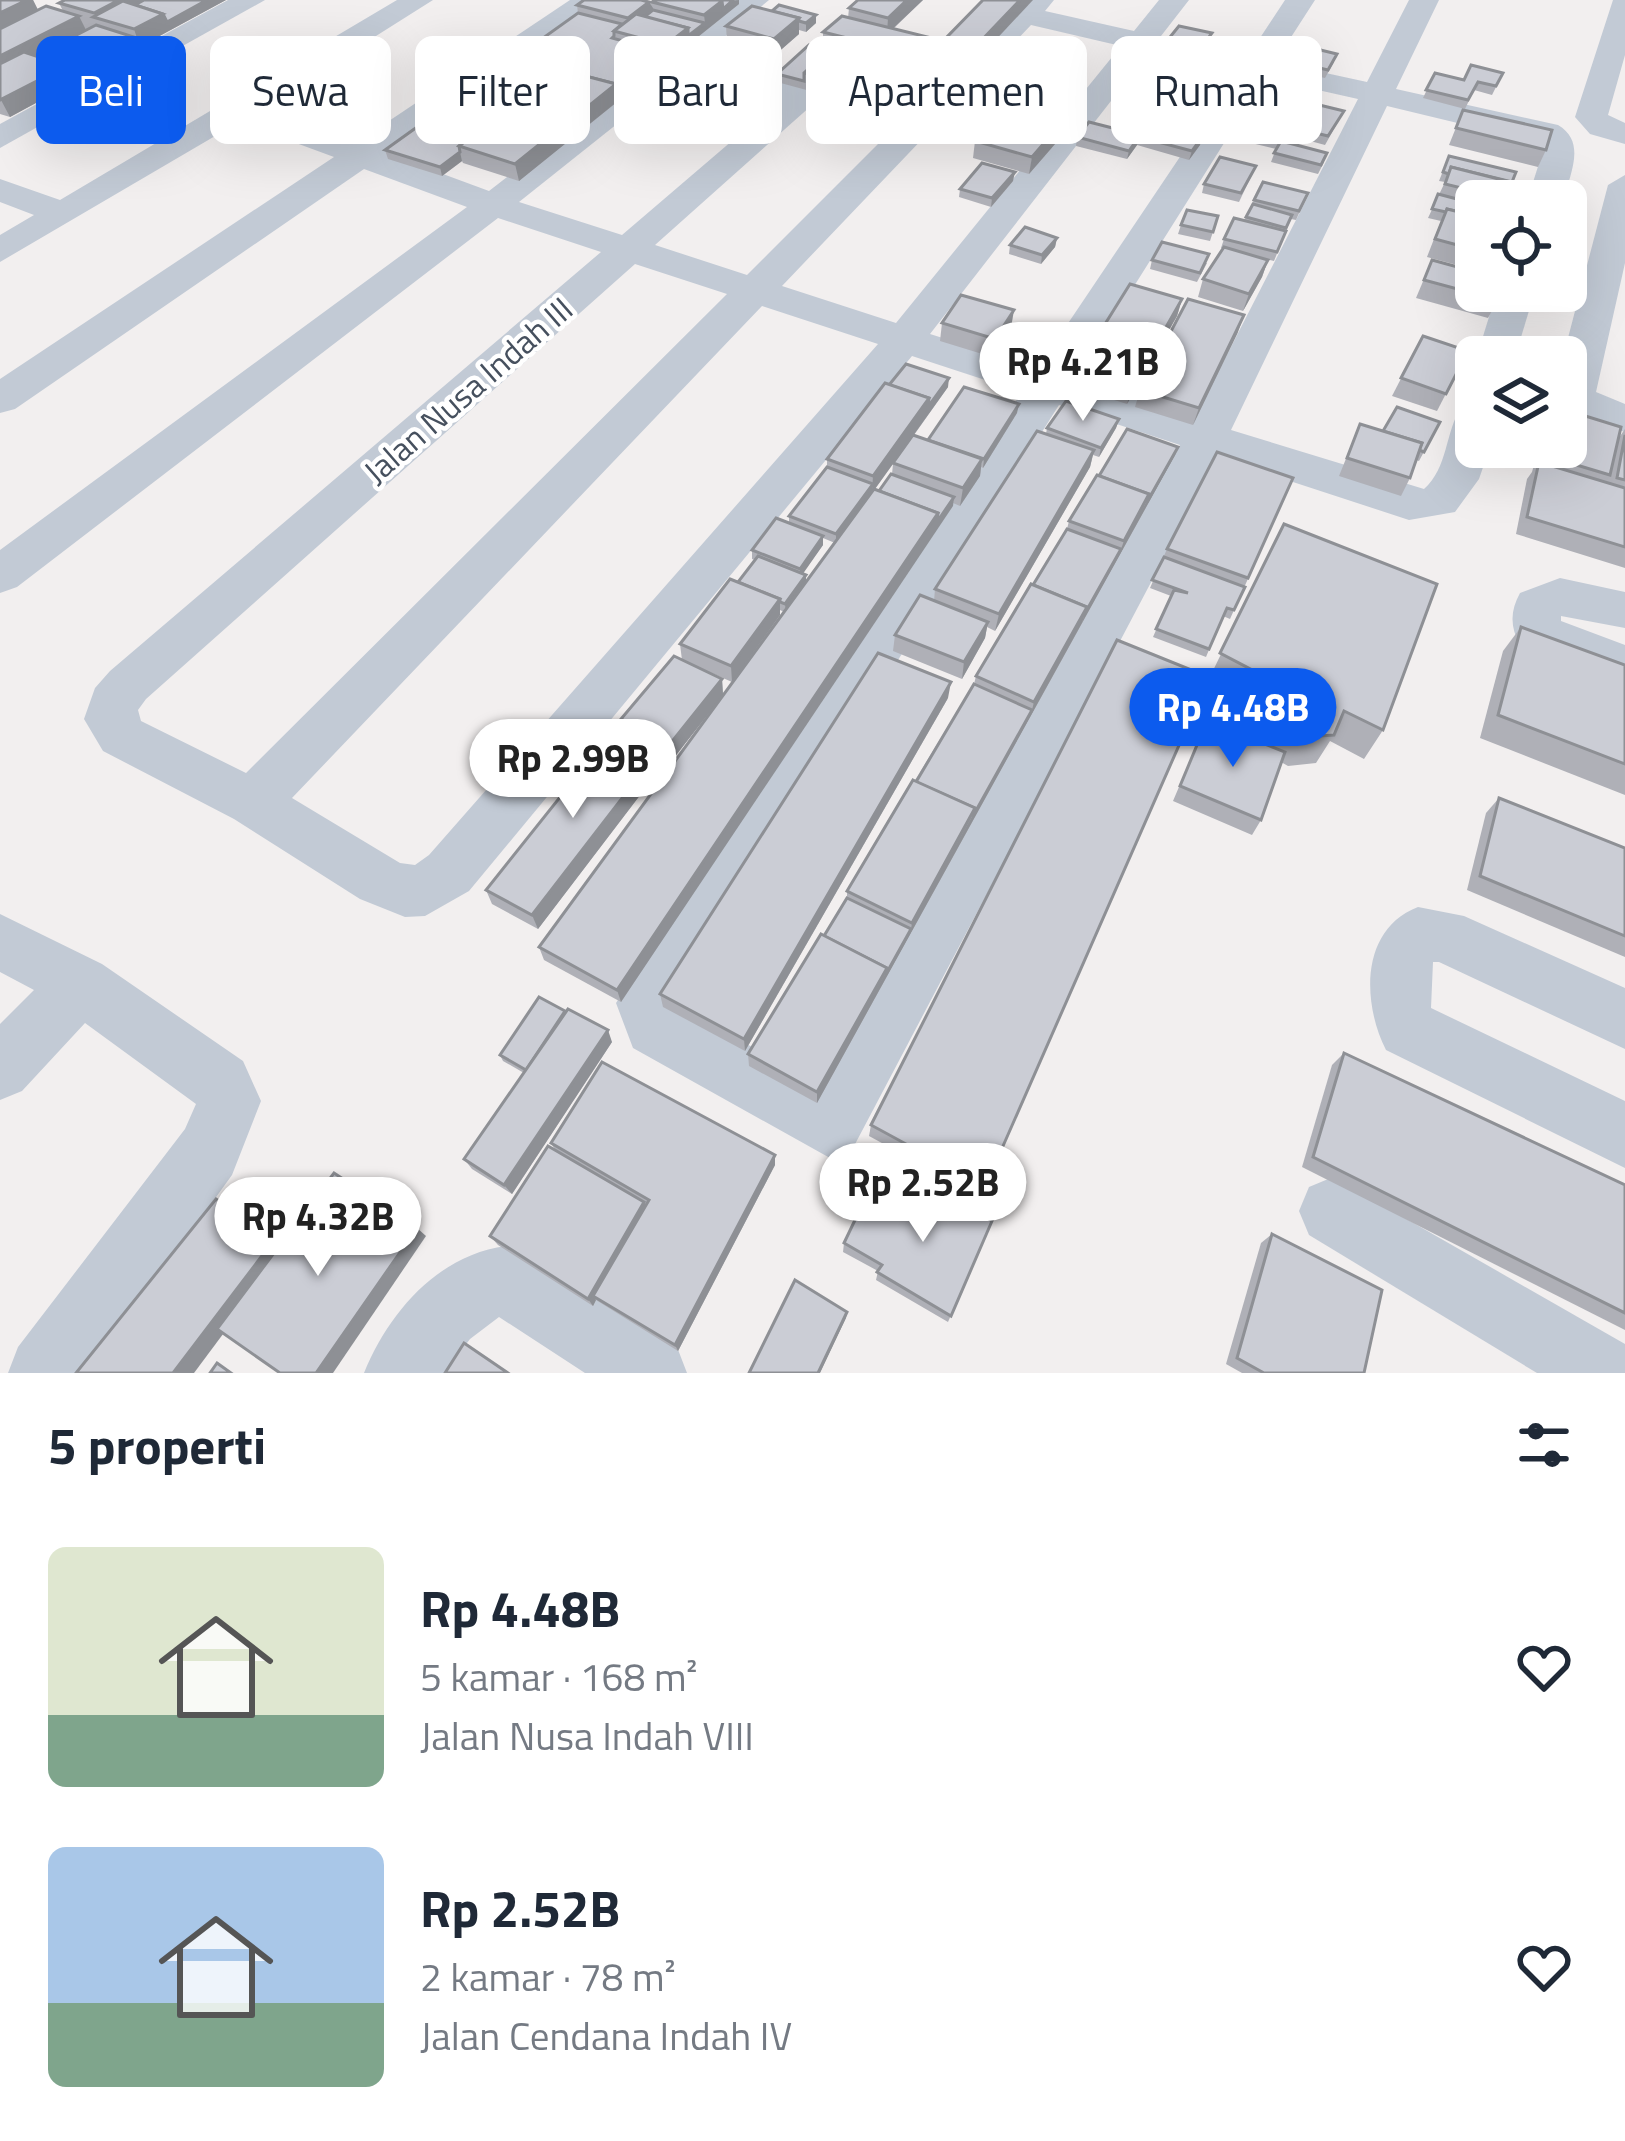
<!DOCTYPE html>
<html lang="id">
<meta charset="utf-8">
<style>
:root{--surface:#fff;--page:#f6f6f7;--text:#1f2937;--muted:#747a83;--accent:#0c5bee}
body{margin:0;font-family:"Titillium Web",sans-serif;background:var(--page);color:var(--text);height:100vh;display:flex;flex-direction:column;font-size:45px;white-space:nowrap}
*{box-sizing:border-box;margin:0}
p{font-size:39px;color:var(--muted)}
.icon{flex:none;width:66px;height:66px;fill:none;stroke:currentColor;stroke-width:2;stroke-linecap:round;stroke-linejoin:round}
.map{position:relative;height:1373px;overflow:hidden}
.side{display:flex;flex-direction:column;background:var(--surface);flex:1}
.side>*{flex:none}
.guide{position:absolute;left:36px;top:36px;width:1554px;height:108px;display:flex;gap:24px}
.tools{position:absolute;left:1455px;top:180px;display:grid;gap:24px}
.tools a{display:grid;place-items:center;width:132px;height:132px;border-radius:18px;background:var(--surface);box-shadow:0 12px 48px #0002;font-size:60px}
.price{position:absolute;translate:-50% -102px;padding:0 27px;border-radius:42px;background:#fff;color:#222;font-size:39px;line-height:78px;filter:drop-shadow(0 3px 6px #0008)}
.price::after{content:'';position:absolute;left:50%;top:72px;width:36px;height:27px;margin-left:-18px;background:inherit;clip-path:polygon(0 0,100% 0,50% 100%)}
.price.active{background:var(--accent);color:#fff}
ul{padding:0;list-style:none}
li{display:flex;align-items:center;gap:36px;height:300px;padding:0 48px}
li span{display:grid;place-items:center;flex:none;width:336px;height:240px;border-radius:18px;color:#555}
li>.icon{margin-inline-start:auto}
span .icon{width:144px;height:144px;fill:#fffc;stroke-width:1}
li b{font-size:51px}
h2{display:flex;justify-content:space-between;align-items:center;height:144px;padding:0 48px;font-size:51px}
.pill{padding:0 42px;border-radius:18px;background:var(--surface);box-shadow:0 12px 48px #0002;font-size:42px;line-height:108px}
.pill.active{background:var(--accent);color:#fff}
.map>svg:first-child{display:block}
</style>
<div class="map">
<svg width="1625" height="1373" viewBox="0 0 1625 1373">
<rect width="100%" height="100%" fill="#f2efef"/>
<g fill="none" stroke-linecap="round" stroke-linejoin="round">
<g fill="#c2cad5" fill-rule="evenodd">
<polygon points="228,0 265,0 0,148 0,124"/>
<path d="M397,0H433L262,108L356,143L570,0H605L386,153L489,191L736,0H769L699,58L912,111L1023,0H1054L1045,11L1134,31L1159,0H1189L1161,36L1248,56L1285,0H1315L1275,62L1367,82L1409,0H1439L1396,89L1558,125C1587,142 1570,174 1563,201H1527L1542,154L1540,143L1387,106L1231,430L1424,489C1448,468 1445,433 1461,407L1476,403V447H1490L1479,479L1455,512L1409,520L1217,457L853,1148L830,1158L633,1048L616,1003L1022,392L912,356L469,891L425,916L405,917L360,899L234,819L103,751L84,719L95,688L110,671L601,252L498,218L17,587L0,593V550L467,207L364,169L15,409L0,413V379L334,157L239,122L0,262V235L34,215L0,202V179L60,200ZM1031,25L1121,46L896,323L782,286ZM1149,52L1237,72L1038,368L930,334ZM681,73L782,98L622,235L519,202ZM1265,78L1358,99L1194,419L1075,380ZM812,105L896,126L747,275L655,245ZM635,264L727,294L246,773L141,721L138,710L146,699ZM762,306L878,344L429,855L415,865L400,863L292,798ZM1059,405L1180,445L818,1083L679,1007Z"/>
<polygon points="1613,0 1625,0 1625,55 1608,115 1625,123 1625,144 1590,134 1575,117"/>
<polygon points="1625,175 1625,263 1596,392 1625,404 1625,432 1570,416 1563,357 1608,185"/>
<polygon points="1497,291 1535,291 1515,357 1476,359"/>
<path d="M1560,578L1625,592V628L1561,616V621L1625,645V686L1520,645C1510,627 1510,611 1520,593Z"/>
<path d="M1418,907L1464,916L1625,988V1049L1439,962H1433L1431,1008L1625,1101V1168L1386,1050C1362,1003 1360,929 1418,907Z"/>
<polygon points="0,914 102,964 243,1061 261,1101 232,1175 89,1373 8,1373 18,1347 185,1129 196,1104 85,1023 22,1091 0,1100 0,1024 34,990 0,972"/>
<polygon points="1333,1177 1625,1344 1625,1373 1537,1373 1309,1235 1299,1211 1309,1187"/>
<path d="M506,1246L677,1347L687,1373H585L499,1317L470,1339L444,1373H364C389,1312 438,1255 506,1246Z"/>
</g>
</g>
<g fill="#afb0b7" fill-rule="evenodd">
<polygon points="0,0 33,0 38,10 63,11 59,3 65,0 226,0 10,117 0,114"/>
<polygon points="584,0 739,4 519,181 463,163 462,161 442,176 388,159 385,150 445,108 443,99 473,87 484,79 483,71 515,58 578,13 577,5"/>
<path d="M923,0L893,29L946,42V38L983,0L975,62L972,61V66L956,82L944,79V84L910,119L852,96V82L836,98L777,82V74L823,48V32L848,18L849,8ZM867,60L901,69L895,75L867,67Z"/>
<polygon points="772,11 816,15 816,23 806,32 799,30 799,34 775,55 772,54 772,62 756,75 721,66 720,57 736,45 727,42 726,26"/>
<polygon points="1170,37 1209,41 1201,53 1169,45"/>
<polygon points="1290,61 1334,62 1325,78 1287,70"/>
<polygon points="1435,73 1464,80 1503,73 1492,95 1474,90 1465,109 1423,98"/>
<polygon points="1068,86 1066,94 1055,109 1031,103 1033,94"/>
<polygon points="1169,95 1226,95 1223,104 1215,116 1208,114 1199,132 1158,122"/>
<polygon points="1299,108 1276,149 1324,162 1318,174 1271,162 1276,149 1239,140 1242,132 1252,116"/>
<polygon points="1463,110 1546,150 1538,167 1449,145"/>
<polygon points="1344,111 1325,145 1288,135 1291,127"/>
<polygon points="1140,135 1200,145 1189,160 1137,145 1127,159 1076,146 1077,137"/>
<polygon points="975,141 1055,144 1029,174 973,158"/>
<polygon points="1449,156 1512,182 1526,201 1476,201 1476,270 1427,257 1441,221 1428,218 1445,182 1439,181"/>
<polygon points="1256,166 1239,202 1202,193 1204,184"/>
<polygon points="1013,181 991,207 959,197 960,189"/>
<polygon points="1308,193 1296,220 1291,219 1274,261 1265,259 1268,260 1262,277 1243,311 1198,297 1203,279 1223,248 1221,248 1224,239 1244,221 1254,200"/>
<polygon points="1218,216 1210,241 1178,234 1181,225"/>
<polygon points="1057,238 1055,247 1041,264 1009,254 1010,245"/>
<polygon points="1152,260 1207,263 1197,282 1150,269"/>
<polygon points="1432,260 1498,300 1488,318 1416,298"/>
<polygon points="1182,299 1177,316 1127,404 1073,387 1077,369"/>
<polygon points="942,323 1011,328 992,357 940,341"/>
<polygon points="1238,332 1193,425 1135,407 1140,390"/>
<polygon points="1423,336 1468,351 1437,411 1392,396"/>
<path d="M889,385L948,387L914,435L928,440L1017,413L983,468L981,467L980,476L960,506L953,503L621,1002L544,960L539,947L784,612L780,610V615L732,682L698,667L722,679L723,695L673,759L661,753L663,765L538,929L492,904L486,890L624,731L621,719L682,660L680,644L738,582L755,560L752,559V550L789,523V516L827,467V459ZM893,464L892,474L879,491L875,489ZM823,538L835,543L806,582V575L802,574L823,545Z"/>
<polygon points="1119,419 1116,428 1099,457 1093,455 1090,467 995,631 987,627 985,638 962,679 893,651 895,635 934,601 935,589 1046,434 1047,428"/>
<polygon points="1440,422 1419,461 1416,460 1410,478 1401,496 1339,476 1360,424 1383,431"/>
<polygon points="1625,429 1625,568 1516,534 1527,479 1532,472 1539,447 1566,447 1618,439"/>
<polygon points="1178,447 1175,455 817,1103 749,1066 748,1054 824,936 847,898 847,891 974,684 976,676 1067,529 1069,521 1099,476"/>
<polygon points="1293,478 1230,619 1223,616 1206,657 1153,637 1171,596 1150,588 1167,549"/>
<polygon points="1284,524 1383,730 1364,759 1330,741 1316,763 1288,766 1281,762 1261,820 1252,835 1173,801 1207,721 1247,737 1241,719 1242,702 1207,683"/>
<polygon points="1521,627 1625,665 1625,795 1480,738 1503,651"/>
<polygon points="1209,677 981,1197 869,1136 871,1125"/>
<polygon points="948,698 745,1051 663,1007 660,994"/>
<polygon points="1499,798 1625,848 1625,957 1467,890 1486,813"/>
<polygon points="612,1042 512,1194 472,1169 464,1159 524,1073 503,1061 500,1055"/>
<polygon points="1344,1053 1625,1185 1625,1330 1302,1167 1332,1065"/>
<polygon points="551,1143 775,1165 678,1351 596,1300 593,1306 498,1245 490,1236 555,1150"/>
<polygon points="903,1217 992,1221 948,1322 876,1280 878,1271 843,1252 844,1243"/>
<polygon points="1272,1234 1364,1373 1242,1373 1226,1364 1261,1243"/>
</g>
<g fill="#8e9095">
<polygon points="27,0 33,0 40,14 0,33 0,13"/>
<polygon points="119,0 157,0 96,18 94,13"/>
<polygon points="207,0 226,0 10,117 1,100 66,66 137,38 134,29 163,14"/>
<polygon points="739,0 739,4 689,44 688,36 705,23 704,15 722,1"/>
<polygon points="907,0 923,0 887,34 888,18"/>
<polygon points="1020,0 1033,0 975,62 977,45"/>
<polygon points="649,2 653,8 654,16 630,34 628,18"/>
<polygon points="816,15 816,23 806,32 806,23"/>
<polygon points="79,16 87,32 32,61 0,69 0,56"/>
<polygon points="799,18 799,34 775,55 774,39"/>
<polygon points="688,28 689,44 618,101 617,93 667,53 666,45"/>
<polygon points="948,42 947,59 930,76 931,59"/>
<polygon points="867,51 867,68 852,79 852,82 836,98 836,81"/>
<polygon points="772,53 772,62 756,75 755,67"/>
<polygon points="973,57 972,66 956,82 957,74"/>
<polygon points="945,67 944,84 910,119 911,102"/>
<polygon points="616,84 618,101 519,181 515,164 556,131 576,125 575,117"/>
<polygon points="1068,86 1066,94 1055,109 1056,100"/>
<polygon points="517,100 522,115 500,132 497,115"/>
<polygon points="1058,127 1055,144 1029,174 1032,157"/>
<polygon points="1140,135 1137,145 1127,159 1129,151"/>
<polygon points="1203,136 1200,145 1189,160 1192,151"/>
<polygon points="460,152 462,161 442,176 440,167"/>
<polygon points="1015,172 1013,181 991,207 992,198"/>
<polygon points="1057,238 1055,247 1041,264 1042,255"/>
<polygon points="1268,260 1262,277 1243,311 1249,294"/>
<polygon points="1182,299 1177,316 1127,404 1132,387"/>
<polygon points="1014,310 1011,328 992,357 995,339"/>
<polygon points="1244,315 1238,332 1193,425 1199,408"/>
<polygon points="949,378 948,387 872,493 873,476 929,398"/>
<polygon points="1019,404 1017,413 983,468 984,459"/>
<polygon points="1119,419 1116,428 1099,457 1101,448"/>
<polygon points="1178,447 1175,455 1082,623 1084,615 1121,549 1124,541"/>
<polygon points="1094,450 1090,467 995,631 999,614"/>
<polygon points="982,459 980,476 960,506 963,488"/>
<polygon points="873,484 872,493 836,543 836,534"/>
<polygon points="954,497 953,506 621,1002 617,990 938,513"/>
<polygon points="823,536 823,545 800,578 800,569"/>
<polygon points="806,575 806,584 786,613 785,604"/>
<polygon points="780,599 780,615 732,682 731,666"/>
<polygon points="1087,607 1082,623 817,1103 817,1092 911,929 912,923 1032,710 1034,702"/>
<polygon points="988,622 985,638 962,679 964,662"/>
<polygon points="722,679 723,695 673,759 670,744"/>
<polygon points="951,682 948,698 745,1051 744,1039"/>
<polygon points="660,749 663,765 538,929 532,915"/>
<polygon points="608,1030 612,1042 512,1194 504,1185"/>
<polygon points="775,1155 775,1165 678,1351 675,1345"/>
<polygon points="216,1199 287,1248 194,1373 173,1373"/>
<polygon points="644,1202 648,1211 593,1296 596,1300 593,1306 588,1299"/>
<polygon points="417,1228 426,1236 333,1373 316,1373"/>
<polygon points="847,1312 846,1318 820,1373 818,1373"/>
</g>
<g fill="#cbcdd5" stroke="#8e9095" stroke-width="3">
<polygon points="0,0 27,0 0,13"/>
<polygon points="65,0 119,0 94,13 59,3"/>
<polygon points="144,0 207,0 167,22 163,14 135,5"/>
<polygon points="584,0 641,0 649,2 628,18 577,5"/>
<polygon points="655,0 719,0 722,1 704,15 652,2"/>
<polygon points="719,0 733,0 723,9 722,1"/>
<polygon points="858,0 907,0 888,18 849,8"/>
<polygon points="983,0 1020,0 977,45 946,38"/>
<polygon points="123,1 163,14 134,29 93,17"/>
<polygon points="779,5 816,15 806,23 799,21 799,18 772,11"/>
<polygon points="46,6 79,16 0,56 0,29"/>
<polygon points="752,6 799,18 774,39 726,26"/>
<polygon points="653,10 705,23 688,36 688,28 644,17"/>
<polygon points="578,13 622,24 614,31 614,36 612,38 667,53 617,93 616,84 515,58"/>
<polygon points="636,14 688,28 666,45 614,31"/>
<polygon points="842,16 948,42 931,59 823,32"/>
<polygon points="96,25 137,38 70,74 66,66 36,56"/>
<polygon points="1179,26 1212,33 1203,45 1170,37"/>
<polygon points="836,43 867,51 836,81 804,73"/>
<polygon points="737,44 772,53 755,67 720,57"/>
<polygon points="809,45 829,50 804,73 804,81 777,74"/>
<polygon points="1300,45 1337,54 1328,70 1290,61"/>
<polygon points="24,52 66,66 0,100 0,64"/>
<polygon points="949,52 973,57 957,74 945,71 945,67 936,65"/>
<polygon points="505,55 616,84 575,117 519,101 538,87 483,71"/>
<polygon points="912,58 945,67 911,102 852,79 865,67 895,75"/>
<polygon points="1471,65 1503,73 1496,86 1478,82 1468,100 1426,90 1435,73 1464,80"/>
<polygon points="484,79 531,93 519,101 521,107 519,108 517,100 473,87"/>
<polygon points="1045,80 1068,86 1056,100 1033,94"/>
<polygon points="1178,83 1226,95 1217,107 1169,95"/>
<polygon points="464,84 517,100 497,115 443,99"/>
<polygon points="1267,91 1302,99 1287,125 1252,116"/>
<polygon points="1168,102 1209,112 1201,123 1160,113"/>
<polygon points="1307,102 1344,111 1328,136 1291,127"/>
<polygon points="445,107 492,122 459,146 460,152 440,167 385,150"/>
<polygon points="521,109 576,125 558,140 556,131 510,118"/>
<polygon points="1463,110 1552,130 1546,150 1456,128"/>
<polygon points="1002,111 1058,127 1032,157 975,141"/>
<polygon points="501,115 556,131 515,164 459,146"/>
<polygon points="1249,119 1286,128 1279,141 1242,132"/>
<polygon points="1089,122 1140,135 1129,151 1077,137"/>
<polygon points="1151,122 1203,136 1192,151 1139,137"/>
<polygon points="1281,141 1327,153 1321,165 1274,153"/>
<polygon points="1449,156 1516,172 1512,182 1451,167 1449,174 1443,172"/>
<polygon points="1220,157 1256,166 1241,193 1204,184"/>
<polygon points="982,163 1015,172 992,198 960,189"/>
<polygon points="1451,167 1530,187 1526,201 1515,201 1445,184"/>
<polygon points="1263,182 1308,193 1299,211 1254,200"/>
<polygon points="1438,194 1476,204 1476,216 1447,209 1446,212 1432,209"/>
<polygon points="1253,204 1292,215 1286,228 1246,217"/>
<polygon points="1447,209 1476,216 1476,250 1435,239"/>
<polygon points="1187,210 1218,216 1213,232 1181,225"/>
<polygon points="1234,218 1286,231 1277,252 1224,239"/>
<polygon points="1025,227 1057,238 1042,255 1010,245"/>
<polygon points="1162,242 1209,254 1200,273 1152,260"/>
<polygon points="1224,247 1268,260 1249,294 1203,279"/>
<polygon points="1432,260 1476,272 1476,291 1500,291 1498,300 1424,280"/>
<polygon points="1130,284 1182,299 1132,387 1077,369"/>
<polygon points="961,295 1014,310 995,339 942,323"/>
<polygon points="1188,299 1244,315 1199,408 1140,390"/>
<polygon points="1423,336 1468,351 1446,394 1401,378"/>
<polygon points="906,364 949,378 928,407 929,398 889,385"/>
<polygon points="885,383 929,398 873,476 827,459"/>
<polygon points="964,387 1019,404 984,459 928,440"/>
<polygon points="1066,401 1119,419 1101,448 1047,428"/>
<polygon points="1397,407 1440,422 1424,452 1419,450 1422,443 1383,431"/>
<polygon points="1566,410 1621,427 1610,475 1543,455 1545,447 1566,447"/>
<polygon points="1360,424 1422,443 1410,478 1347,458"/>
<polygon points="1127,429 1178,447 1147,502 1149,494 1099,476"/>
<polygon points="1037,431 1094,450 999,614 935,589"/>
<polygon points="913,435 982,459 963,488 893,463"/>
<polygon points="1625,435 1625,480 1617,478"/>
<polygon points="1217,452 1293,478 1248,578 1167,549"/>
<polygon points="1539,462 1625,488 1625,547 1527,517"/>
<polygon points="827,467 873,484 836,534 789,516"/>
<polygon points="891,474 954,497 937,522 938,513 879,491"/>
<polygon points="1097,475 1149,494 1124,541 1069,521"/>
<polygon points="874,489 938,513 617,990 539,947"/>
<polygon points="776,518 823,536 800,569 752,550"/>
<polygon points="1284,524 1437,584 1383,730 1344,711 1334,735 1305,737 1266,718 1255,690 1256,672 1220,653"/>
<polygon points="1067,529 1121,549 1084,615 1087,607 1033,585"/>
<polygon points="758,556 806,575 785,604 780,602 780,599 738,582"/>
<polygon points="1164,557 1245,587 1234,610 1227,608 1209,649 1156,629 1174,590 1188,593 1152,580"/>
<polygon points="730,579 780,599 731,666 680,644"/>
<polygon points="1031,584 1087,607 1034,702 976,676"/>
<polygon points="920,595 988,622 964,662 895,635"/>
<polygon points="1521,627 1625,665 1625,764 1498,715"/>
<polygon points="1117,640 1209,677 985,1187 871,1125"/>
<polygon points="878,653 951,682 744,1039 660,994"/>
<polygon points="674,656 722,679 670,744 621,719"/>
<polygon points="974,684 1032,710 973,816 975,808 916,782"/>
<polygon points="1207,721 1285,752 1261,820 1180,786"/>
<polygon points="616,727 660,749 532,915 486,890"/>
<polygon points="913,780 975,808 912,923 847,891"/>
<polygon points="1499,798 1625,848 1625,936 1480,876"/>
<polygon points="847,898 911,929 886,974 887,968 824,936"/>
<polygon points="821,934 887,968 817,1092 748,1054"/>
<polygon points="539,997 565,1011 526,1070 500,1055"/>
<polygon points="568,1009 608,1030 504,1185 464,1159"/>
<polygon points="1344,1053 1625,1185 1625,1313 1313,1157"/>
<polygon points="602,1062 775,1155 675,1345 593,1296 649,1200 551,1143"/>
<polygon points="548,1146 644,1202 588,1299 490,1236"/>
<polygon points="334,1173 417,1228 316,1373 280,1373 217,1329"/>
<polygon points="921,1182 992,1221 951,1316 877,1272 882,1265 844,1243 866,1197 903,1217"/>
<polygon points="216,1199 274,1240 173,1373 76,1373"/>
<polygon points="1272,1234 1382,1290 1364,1373 1264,1373 1237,1358"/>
<polygon points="795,1280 847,1312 818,1373 749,1373"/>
<polygon points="464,1343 508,1373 445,1373"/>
<polygon points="217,1363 231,1373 210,1373"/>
</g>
<g text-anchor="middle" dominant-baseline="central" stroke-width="9" stroke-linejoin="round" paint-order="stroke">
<g font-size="33" fill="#46505e" stroke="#fff">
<text transform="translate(468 390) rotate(-41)">Jalan Nusa Indah III</text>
</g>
</g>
</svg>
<div class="tools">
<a><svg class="icon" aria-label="locate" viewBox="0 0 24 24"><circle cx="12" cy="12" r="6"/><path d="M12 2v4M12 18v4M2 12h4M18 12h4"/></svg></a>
<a><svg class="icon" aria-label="layers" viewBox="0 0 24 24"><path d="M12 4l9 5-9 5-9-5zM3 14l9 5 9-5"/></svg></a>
</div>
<b class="price" style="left:1083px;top:424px">Rp 4.21B</b>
<b class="price active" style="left:1233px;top:770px">Rp 4.48B</b>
<b class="price" style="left:573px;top:821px">Rp 2.99B</b>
<b class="price" style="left:923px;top:1245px">Rp 2.52B</b>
<b class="price" style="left:318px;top:1279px">Rp 4.32B</b>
<div class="guide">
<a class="pill active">Beli</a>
<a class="pill">Sewa</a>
<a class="pill">Filter</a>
<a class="pill">Baru</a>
<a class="pill">Apartemen</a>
<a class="pill">Rumah</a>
</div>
</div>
<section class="side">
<h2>5 properti<svg class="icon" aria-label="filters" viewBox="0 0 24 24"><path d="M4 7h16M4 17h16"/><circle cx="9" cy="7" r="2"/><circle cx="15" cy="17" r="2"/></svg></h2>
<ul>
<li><span style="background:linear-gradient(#dfe7d0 70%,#7fa58c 0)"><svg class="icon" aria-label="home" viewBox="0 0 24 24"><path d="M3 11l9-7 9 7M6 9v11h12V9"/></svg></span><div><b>Rp 4.48B</b><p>5 kamar · 168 m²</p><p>Jalan Nusa Indah VIII</p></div><svg class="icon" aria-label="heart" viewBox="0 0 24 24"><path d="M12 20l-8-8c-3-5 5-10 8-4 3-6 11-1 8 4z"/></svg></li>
<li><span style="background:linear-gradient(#a9c7e8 65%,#7fa58c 0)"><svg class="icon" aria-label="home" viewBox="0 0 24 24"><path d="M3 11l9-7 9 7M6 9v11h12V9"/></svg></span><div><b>Rp 2.52B</b><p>2 kamar · 78 m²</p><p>Jalan Cendana Indah IV</p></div><svg class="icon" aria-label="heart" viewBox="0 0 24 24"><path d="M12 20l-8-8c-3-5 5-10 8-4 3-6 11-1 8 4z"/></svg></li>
</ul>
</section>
